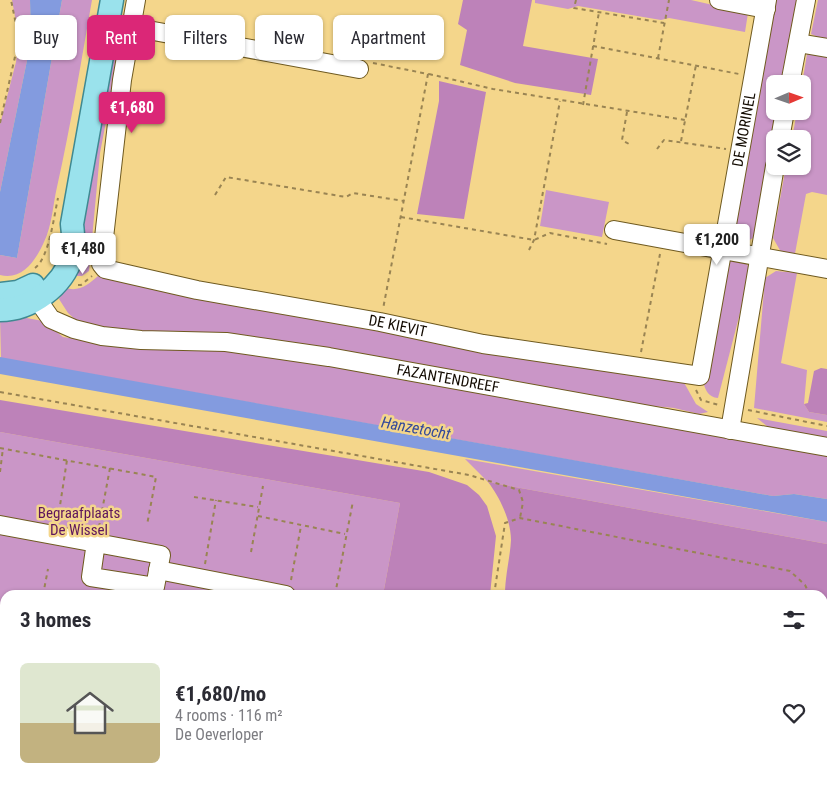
<!DOCTYPE html>
<meta charset="utf-8">
<style>
:root{--surface:#fff;--page:#f2f2f3;--text:#2b2b33;--muted:#7c7c81;--line:#e1e1e2;--accent:#db2777}
body{margin:0;font-family:"Roboto Condensed",sans-serif;background:var(--page);color:var(--text);height:100vh;display:flex;flex-direction:column;font-size:19px;white-space:nowrap}
*{box-sizing:border-box;margin:0}
p{font-size:16px;color:var(--muted)}
.icon{flex:none;width:28px;height:28px;fill:none;stroke:currentColor;stroke-width:2;stroke-linecap:round;stroke-linejoin:round}
.map{position:relative;flex:1;overflow:hidden}
.drawer{position:absolute;left:0px;top:590px;width:828px;height:196px;display:flex;flex-direction:column;background:var(--surface);border-radius:15px 15px 0 0;box-shadow:0 1px 4px #0004}
.drawer>*{flex:none}
.guide{position:absolute;left:15px;top:15px;width:500px;height:45px;display:flex;gap:10px}
.needle{width:32px;rotate:88deg}
.controls{position:absolute;left:766px;top:75px;display:grid;gap:10px}
.controls a{display:grid;place-items:center;width:45px;height:45px;border-radius:8px;background:var(--surface);box-shadow:0 1px 4px #0004;font-size:25px}
.price{position:absolute;translate:-50% -42px;padding:0 11px;border-radius:5px;background:#fff;color:#222;font-size:16px;line-height:32px;filter:drop-shadow(0 1px 2px #0008)}
.price::after{content:'';position:absolute;left:50%;top:30px;width:15px;height:11px;margin-left:-8px;background:inherit;clip-path:polygon(0 0,100% 0,50% 100%)}
.price.selected{background:var(--accent);color:#fff}
ul{padding:0;list-style:none}
li{display:flex;align-items:center;gap:15px;height:125px;padding:0 20px}
li+li{border-top:1px solid var(--line)}
li span{display:grid;place-items:center;flex:none;width:140px;height:100px;border-radius:8px;color:#555}
li>.icon{margin-inline-start:auto}
span .icon{width:60px;height:60px;fill:#fffc;stroke-width:1}
li b{font-size:21px}
h2{display:flex;justify-content:space-between;align-items:center;height:60px;padding:0 20px;font-size:21px}
.chip{padding:0 18px;border-radius:8px;background:var(--surface);box-shadow:0 1px 4px #0004;font-size:18px;line-height:45px}
.chip.selected{background:var(--accent);color:#fff}
.map>svg:first-child{display:block}
</style>
<div class="map">
<svg width="827" height="786" viewBox="0 0 827 786">
<rect width="100%" height="100%" fill="#f4d68b"/>
<g fill="#ca96c7">
<polygon points="12,0 30,0 31,41 0,192 0,124 16,62 19,39"/>
<path d="M62,0H92C81,62 71,125 57,187C53,204 52,226 44,242C36,260 22,281 0,275V255L17,258Z"/>
<polygon points="535,0 691,0 748,13 745,32 669,18 661,20 578,6 568,9 535,3"/>
<path d="M772,0H800L785,84H775V111H780L758,233C750,242 745,243 733,238Z"/>
<polygon points="818,0 827,0 827,41 811,34"/>
<polygon points="123,33 100,153 89,271 82,276 72,276 113,34"/>
<polygon points="812,52 827,55 827,195 812,192 806,194 794,259 781,252 773,238 786,166 802,166 802,139 792,139 797,111 802,111 802,84 807,54"/>
<polygon points="546,190 609,202 602,237 540,226"/>
<path d="M735,258L743,260L749,267V278L718,398C708,397 706,391 703,382L726,262Z"/>
<polygon points="776,271 797,273 781,363 807,370 804,404 809,412 827,415 827,422 754,408 765,278"/>
<path d="M99,275L682,379L696,404L708,412L699,414L674,408L622,403L284,342L110,330L77,321L68,313L59,299L65,288C80,292 88,285 99,275Z"/>
<polygon points="0,317 21,317 43,321 63,337 95,342 233,351 306,361 827,456 827,499 794,494 773,496 1,358"/>
<polygon points="757,418 827,431 827,441 773,431"/>
<polygon points="0,432 400,503 383,595 5,595 5,697 0,696"/>
<polygon points="465,459 827,522 827,544 488,482"/>
<polygon points="590,781 716,781 716,786 589,786"/>
</g>
<g fill="#bd82b9">
<polygon points="463,0 532,0 523,46 598,59 591,95 515,83 460,65 467,30 458,24"/>
<polygon points="439,81 486,92 464,219 417,214 439,101"/>
<polygon points="821,368 827,369 827,415 809,412 804,404 808,403 814,371"/>
<polygon points="0,400 429,472 467,485 479,495 487,506 496,536 490,595 383,595 400,503 0,432"/>
<path d="M488,482L827,544V786H716V781H822V595H505C505,576 510,558 511,540C511,520 499,496 488,482Z"/>
<polygon points="0,696 5,697 5,781 590,781 589,786 0,786"/>
</g>
<g fill="#839bdf">
<polygon points="30,0 62,0 17,258 0,255 0,192 31,41"/>
<polygon points="0,357 773,496 794,494 827,499 827,522 0,374"/>
</g>
<g fill="none" stroke-linecap="round" stroke-linejoin="round">
<g stroke="#6f5a20" stroke-width="20">
<g id="minor">
<path id="s1" d="M136,0L122,80L101,264L105,269L197,290L380,322L483,344L700,376L767,0"/>
<polyline points="719,0 766,9"/>
<polyline points="121,25 359,69"/>
<polyline points="798,43 827,48"/>
<polyline points="790,84 806,0"/>
<polyline points="780,139 785,111"/>
<polyline points="614,230 827,269"/>
<path id="s2" d="M34,288L37,299L51,319L74,329L102,336L141,340L226,342L329,357L827,447"/>
<polyline points="730,430 775,166"/>
<polyline points="0,525 161,555 155,587 91,577 96,542"/>
<polyline points="158,570 286,595"/>
<polyline points="0,712 5,713"/>
</g>
</g>
<g stroke="#3f8992" stroke-width="25">
<g id="major">
<polyline points="0,294 18,292 33,285"/>
<path d="M0,310C31,310 63,286 72,256C75,246 73,235 72,224L112,0"/>
</g>
</g>
<g stroke="#998453" stroke-width="2" stroke-dasharray="4 4" stroke-linecap="butt">
<polyline points="576,0 574,8 664,23"/>
<polyline points="593,46 739,74"/>
<polyline points="658,58 669,0"/>
<polyline points="373,63 428,74 383,309"/>
<polyline points="429,74 493,89 685,120"/>
<polyline points="583,105 599,12"/>
<polyline points="627,112 622,140 629,144"/>
<polyline points="0,123 19,39 11,0"/>
<polyline points="681,141 696,65"/>
<polyline points="657,149 664,140 726,149"/>
<polyline points="215,195 226,177 346,197 353,193 404,201"/>
<polyline points="401,217 534,240 550,233 607,244"/>
<polyline points="529,250 534,240 560,101"/>
<path d="M35,268C49,258 54,216 58,198"/>
<polyline points="78,285 81,285 92,276"/>
<polyline points="641,352 660,254"/>
<polyline points="696,390 701,400 719,405"/>
<polyline points="0,392 469,475 519,490 523,502 520,518"/>
<polyline points="748,410 827,426"/>
<polyline points="0,448 156,477 147,525"/>
<polyline points="0,472 3,448"/>
<polyline points="194,497 258,507"/>
<polyline points="59,512 67,460"/>
<polyline points="258,516 345,534"/>
<polyline points="99,527 110,468"/>
<polyline points="251,552 263,486"/>
<polyline points="205,564 216,500"/>
<polyline points="291,580 301,526"/>
<polyline points="43,595 48,569"/>
<polyline points="335,595 353,501"/>
<polyline points="494,595 505,523 520,518 790,571 805,585 810,595"/>
<polyline points="822,621 827,635"/>
<polyline points="822,686 827,661"/>
<polyline points="619,781 623,786"/>
<polyline points="475,786 476,781"/>
<polyline points="804,786 805,781"/>
</g>
<use href="#minor" stroke="#fff" stroke-width="18"/>
<use href="#major" stroke="#9ae2ec" stroke-width="22"/>
</g>
<g text-anchor="middle" dominant-baseline="central" stroke-width="5" stroke-linejoin="round" paint-order="stroke">
<g font-size="15" fill="#120a00" stroke="#f4d68b">
<text stroke="none"><textPath href="#s1" startOffset="1128">DE MORINEL</textPath></text>
<text stroke="none"><textPath href="#s1" startOffset="571">DE KIEVIT</textPath></text>
<text stroke="none"><textPath href="#s2" startOffset="439">FAZANTENDREEF</textPath></text>
</g>
<g font-size="15" fill="#5d155c" stroke="#f4d68b">
<text x="79" y="513">Begraafplaats<tspan x="79" dy="17">De Wissel</tspan></text>
</g>
<g font-size="16" font-style="italic" fill="#33499a" stroke="#f4d68b">
<text transform="translate(416 428) rotate(10)">Hanzetocht</text>
</g>
</g>
</svg>
<div class="controls">
<a><svg class="needle" viewBox="-14 -14 28 28"><path d="M0-13l5 13h-10z" fill="#e53935"/><path d="M0 13l5-13h-10z" fill="#7c7c81"/></svg></a>
<a><svg class="icon" aria-label="layers" viewBox="0 0 24 24"><path d="M12 4l9 5-9 5-9-5zM3 14l9 5 9-5"/></svg></a>
</div>
<b class="price selected" style="left:132px;top:134px">€1,680</b>
<b class="price" style="left:717px;top:266px">€1,200</b>
<b class="price" style="left:83px;top:275px">€1,480</b>
<div class="guide">
<a class="chip">Buy</a>
<a class="chip selected">Rent</a>
<a class="chip">Filters</a>
<a class="chip">New</a>
<a class="chip">Apartment</a>
</div>
<section class="drawer">
<h2>3 homes<svg class="icon" aria-label="filters" viewBox="0 0 24 24"><path d="M4 7h16M4 17h16"/><circle cx="9" cy="7" r="2"/><circle cx="15" cy="17" r="2"/></svg></h2>
<ul>
<li><span style="background:linear-gradient(#dfe7d0 60%,#c2b280 0)"><svg class="icon" aria-label="home" viewBox="0 0 24 24"><path d="M3 11l9-7 9 7M6 9v11h12V9"/></svg></span><div><b>€1,680/mo</b><p>4 rooms · 116 m²</p><p>De Oeverloper</p></div><svg class="icon" aria-label="heart" viewBox="0 0 24 24"><path d="M12 20l-8-8c-3-5 5-10 8-4 3-6 11-1 8 4z"/></svg></li>
</ul>
</section>
</div>
